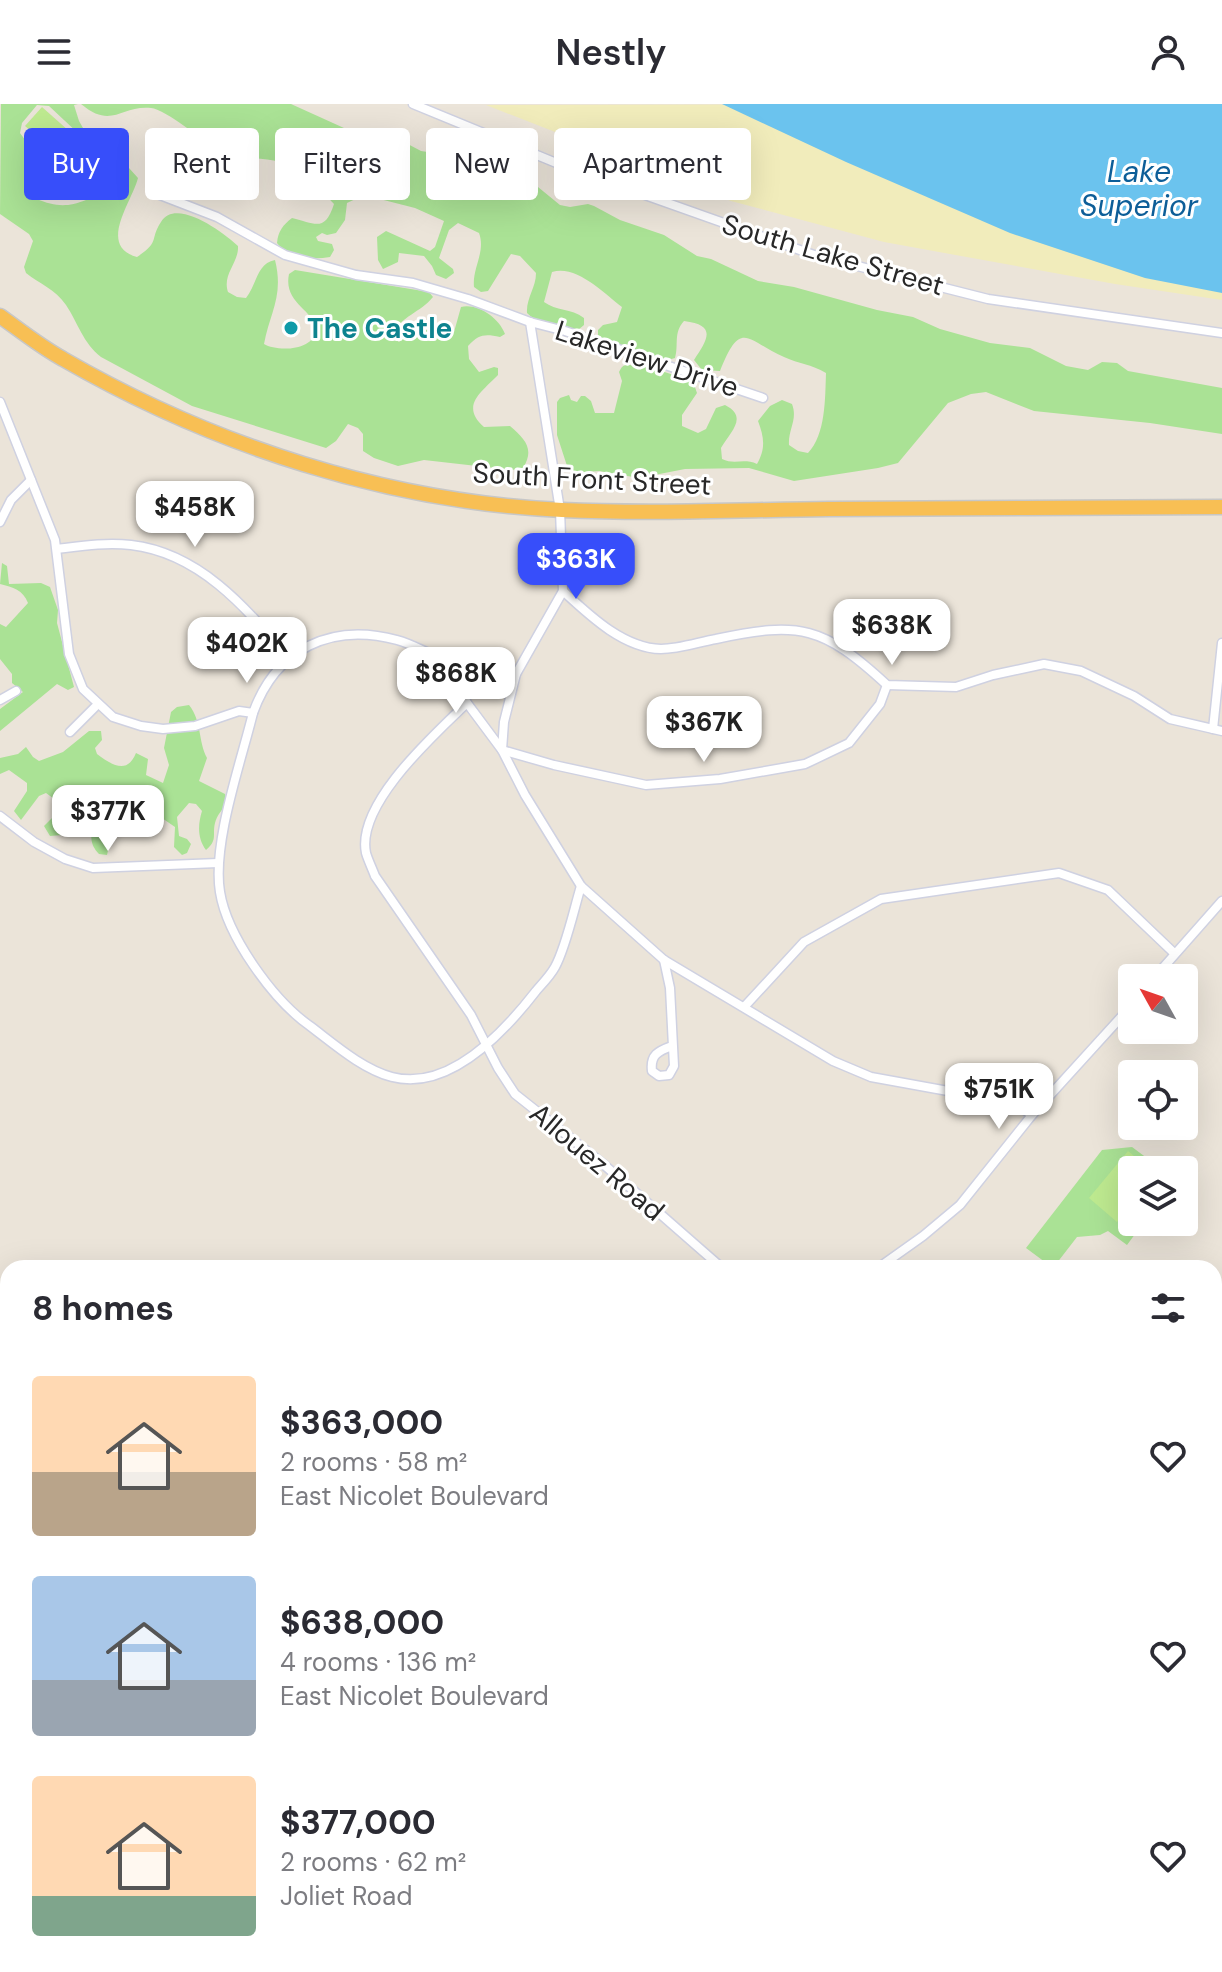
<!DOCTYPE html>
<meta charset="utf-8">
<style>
:root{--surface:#fff;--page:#f7f7f7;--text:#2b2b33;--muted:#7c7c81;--accent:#374efa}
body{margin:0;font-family:"DM Sans",sans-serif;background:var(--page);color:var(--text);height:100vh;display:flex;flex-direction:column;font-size:30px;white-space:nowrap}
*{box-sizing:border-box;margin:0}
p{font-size:26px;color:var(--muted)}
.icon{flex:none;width:44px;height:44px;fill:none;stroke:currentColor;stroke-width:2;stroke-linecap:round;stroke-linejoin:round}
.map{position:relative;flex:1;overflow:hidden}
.details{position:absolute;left:0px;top:1156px;width:1222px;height:712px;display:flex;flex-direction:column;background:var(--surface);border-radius:24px 24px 0 0;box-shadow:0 8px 32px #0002}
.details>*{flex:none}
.hud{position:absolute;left:24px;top:24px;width:800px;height:72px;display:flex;gap:16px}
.needle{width:52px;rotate:310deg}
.tools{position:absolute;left:1118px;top:860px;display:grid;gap:16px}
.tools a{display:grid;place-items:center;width:80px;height:80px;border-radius:8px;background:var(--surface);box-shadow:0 8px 32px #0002;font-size:40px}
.price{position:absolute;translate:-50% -68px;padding:0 18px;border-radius:16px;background:#fff;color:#222;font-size:26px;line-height:52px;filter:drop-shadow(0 2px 4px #0008)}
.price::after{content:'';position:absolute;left:50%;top:48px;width:24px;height:18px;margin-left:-12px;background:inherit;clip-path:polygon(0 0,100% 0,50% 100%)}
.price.active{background:var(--accent);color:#fff}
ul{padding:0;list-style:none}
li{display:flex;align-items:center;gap:24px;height:200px;padding:0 32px}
li span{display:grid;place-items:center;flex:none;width:224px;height:160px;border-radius:8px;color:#555}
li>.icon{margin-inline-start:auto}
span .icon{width:96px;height:96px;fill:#fffc;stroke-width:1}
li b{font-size:34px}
h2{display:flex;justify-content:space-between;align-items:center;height:96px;padding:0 32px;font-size:34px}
.tag{padding:0 28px;border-radius:8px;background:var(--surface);box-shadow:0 8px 32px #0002;font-size:28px;line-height:72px}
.tag.active{background:var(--accent);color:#fff}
header{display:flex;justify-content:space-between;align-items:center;height:104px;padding:0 32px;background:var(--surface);font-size:36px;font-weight:600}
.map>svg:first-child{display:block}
</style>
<header><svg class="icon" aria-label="menu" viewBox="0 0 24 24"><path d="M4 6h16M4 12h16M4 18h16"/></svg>Nestly<svg class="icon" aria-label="person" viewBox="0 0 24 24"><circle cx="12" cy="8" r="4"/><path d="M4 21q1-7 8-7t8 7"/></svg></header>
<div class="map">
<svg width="1222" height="1868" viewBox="0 0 1222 1868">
<rect width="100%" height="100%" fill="#ebe4d9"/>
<g fill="#aae295" fill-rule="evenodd">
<path d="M1,0H78L74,1L79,17L95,45L129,64L138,74C132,98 97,142 137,153C161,137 149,136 161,118C176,93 224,129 238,142C239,159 222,170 228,188L237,193L246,194C257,180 257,159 275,156C284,192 270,208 264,240C277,248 317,247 315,224C313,205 283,199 289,170L295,166L429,188L433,193C420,209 402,211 391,232L399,238L408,230L421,225C434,226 441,235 454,228L461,203C478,199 499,214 505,230L500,233C485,230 479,230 468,242L469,255L479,268L494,263L498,264V271C483,287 459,301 484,323L510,322C525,335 535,345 523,364L512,366L424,356L398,362L374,354L363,347V330L358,324L348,320L336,337L326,344L192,302L101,253C83,239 78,219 66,201C55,185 40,180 26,169L24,163L33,137L29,130L0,110ZM37,1L49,2L80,31L74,55L89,78L86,96C66,104 55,102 36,95L32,84L42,59L20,29L22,19Z"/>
<path d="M81,0H291L344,24L387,29L421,47L460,53L520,74L538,83L560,101L570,103L588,100L594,102L620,116L664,131L697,152L711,155L758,177L794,183L877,206L913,213L940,225L990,239L1030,244L1066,262L1088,266L1102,258L1117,259L1128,267L1222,284V330L1150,319L1034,307L986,288L971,290L948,299L898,359L878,364L794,377L749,364L685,365L639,374L599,367L574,369L568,365L557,331V298L560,294L569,291L571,296L577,298L581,292H585L591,297L595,309H614L622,277L619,268C622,263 622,261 628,261C639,260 683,272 691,278C695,282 695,283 697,289L682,311V322L698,329L706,325L716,304L725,301C749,313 730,328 721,344L722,355C734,361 744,354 757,360C766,344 764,333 758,317L770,302L782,296L792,300C798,316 788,325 789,341L798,347L808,349C826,330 825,294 826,269C811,260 799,260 784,253C746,236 741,214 720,267L702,266L694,256C708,235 717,221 684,217C673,229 679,241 675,254L664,257L603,235L598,231V226L603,221L617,218L622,203C605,190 576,160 552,168L544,198C556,207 571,204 584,214V221L578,226L537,218L527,209C526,194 536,184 536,169L520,152L511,150L488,187L481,188L474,183C472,164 486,148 479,129L458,119L449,126L439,154L453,165L454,169L446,175L436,171L432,162L424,152L399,149L398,158L383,165L378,156L377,133L386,127L430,147L435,143L444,117L415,104L364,91L347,99L345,116L336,129L327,131L322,129L316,133L318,137L332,140L334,146L330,153C311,156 289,154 277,139C278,127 283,121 292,114C316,120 325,128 334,100C321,85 299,65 280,58C260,52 238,57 219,46C203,37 165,5 151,4C121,1 112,26 81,0Z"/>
<path d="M2,459L7,462L9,480L41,479L50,483L58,506L57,519L74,583L68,586L57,580L0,627V605L23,588L12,579V570L0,555V520L6,523L28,499C23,486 13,483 0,480Z"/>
<path d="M189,601C202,617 198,637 207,654L199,677L225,690L227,700C222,706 217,711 215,719C212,731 218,736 206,746C197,734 198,720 202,707L196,700L189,699L177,713L179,732L187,735L191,740L187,749L182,751L174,743L175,723L159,712C149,715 139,714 134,724L130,722L129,708L123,704C110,708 104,722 102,734L109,742L107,751L99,750C89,739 92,734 91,720L79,712L69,713L62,731L50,732L44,722L58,708L61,700L46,689L39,692L21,716L14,707L27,687V679L9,666L0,670V654L18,650L26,643L33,653L39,657L63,648L89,627H101L102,636L95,644L97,650C112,661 127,671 136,649L148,655L146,671L163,679L169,661L164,644L171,608L177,603Z"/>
<polygon points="1132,1043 1163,1066 1132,1066 1132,1118 1144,1118 1127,1141 1108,1127 1100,1131 1077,1133 1053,1164 1026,1144 1102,1046"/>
<polygon points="0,1376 8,1391 8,1756 0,1756"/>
<polygon points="0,1793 8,1796 8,1860 32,1860 25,1868 0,1868"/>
<polygon points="135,1860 238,1860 241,1868 129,1868"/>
</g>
<polygon fill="#f1ecbb" points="938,0 1222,116 1222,196 1115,180 884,138 731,97 486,1"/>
<g fill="#beea90">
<polygon points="42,3 78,35 62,54 25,22"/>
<polygon points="1128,1047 1151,1066 1132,1066 1132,1100 1117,1118 1089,1094"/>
</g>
<polygon fill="#6bc3ee" points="722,0 1222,0 1222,189 1145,174 1010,129 846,58"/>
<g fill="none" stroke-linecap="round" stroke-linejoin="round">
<g stroke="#6bc3ee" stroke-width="3">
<polyline points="0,1494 8,1514"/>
<polyline points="140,1860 140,1868"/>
<polyline points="453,1860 459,1868"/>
</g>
<g stroke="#cfd1e1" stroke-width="11">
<g id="minor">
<polyline points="413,0 566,63 814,151 988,195 1222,229"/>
<polyline points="160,91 217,113 285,151 356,171 413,179 468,195 530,218 565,227 763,294"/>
<polyline points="530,218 560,406 563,487 516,570 504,618 502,646 525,691 581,782 664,856 833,957 871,973 1014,999 1032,1011"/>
<path d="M0,298L55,436L69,550L83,585L113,613L141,622L163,625L195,622L239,607L253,609C276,545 331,518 397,536C413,540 428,550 443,555C467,562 493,565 516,570"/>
<polyline points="0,418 11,396 31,376"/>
<path d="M57,445C81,442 106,438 131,441C200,449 246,504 288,553"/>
<path d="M563,487C589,511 623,544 661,545C679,545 699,538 716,535C800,517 823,522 887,581L956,583L993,571L1044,560L1081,567L1134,592L1170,615L1222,627"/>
<polyline points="443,555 467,599 502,646 554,661 646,681 720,675 805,660 849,639 880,600 887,581"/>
<polyline points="0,596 16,587"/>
<path d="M467,599C435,630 356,700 366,749C368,756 372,764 375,772L471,911L498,964L515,990L602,1059L722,1164"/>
<path d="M253,609C241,658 212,740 220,788C227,832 273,896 310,922C334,940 362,965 392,973C450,988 505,927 536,887C542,880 550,872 555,863C566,843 574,805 581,782"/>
<polyline points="1213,625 1222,539"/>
<polyline points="70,628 98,600"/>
<polyline points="0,712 34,738 65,755 93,764 218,759"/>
<path d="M664,856L670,884L674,962L669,971L659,972L652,967C650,951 658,947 672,942"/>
<polyline points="1154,874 1222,797"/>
<polyline points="745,902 804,838 881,795 1059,769 1108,786 1174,849"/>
<polyline points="878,1164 923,1132 960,1101 1032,1011 1132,901"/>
<polyline points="336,1868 361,1862 401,1864"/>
</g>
</g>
<g stroke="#cfd1e1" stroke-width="13">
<g id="tertiary">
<polyline points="0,1344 8,1359"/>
<polyline points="268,1860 271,1868"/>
</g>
</g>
<g stroke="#c7c7c7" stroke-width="17">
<path id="trunk" d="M0,212C21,227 41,243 63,255C214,342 387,398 562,406C651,410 740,406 829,405C960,404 1091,404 1222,403"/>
</g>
<use href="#minor" stroke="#fff" stroke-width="8"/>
<use href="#tertiary" stroke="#fff" stroke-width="10"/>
<use href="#trunk" stroke="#f8bf54" stroke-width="14"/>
</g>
<circle fill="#0f9aa8" stroke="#fff" stroke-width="3" cx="291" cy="224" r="8"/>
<g text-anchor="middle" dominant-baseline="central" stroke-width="6" stroke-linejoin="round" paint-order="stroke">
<g font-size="28" fill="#282828" stroke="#fff">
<text transform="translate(833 151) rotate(16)">South Lake Street</text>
<text transform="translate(647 255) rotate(18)">Lakeview Drive</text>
<text transform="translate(592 375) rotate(3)">South Front Street</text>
<text transform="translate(597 1058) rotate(40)">Allouez Road</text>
</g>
<g font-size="28" font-weight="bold" fill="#0d838f" stroke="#fff" text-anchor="start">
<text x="307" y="224">The Castle</text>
</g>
<g font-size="30" font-style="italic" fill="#0d5e98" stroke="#fff">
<text x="1139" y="67">Lake<tspan x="1139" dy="34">Superior</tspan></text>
</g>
</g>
</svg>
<div class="tools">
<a><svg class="needle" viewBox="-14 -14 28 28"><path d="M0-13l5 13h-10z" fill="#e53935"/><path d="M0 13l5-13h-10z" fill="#7c7c81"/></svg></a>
<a><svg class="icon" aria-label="locate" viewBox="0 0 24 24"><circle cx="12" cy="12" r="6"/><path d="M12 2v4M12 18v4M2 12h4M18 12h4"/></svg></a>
<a><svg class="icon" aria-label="layers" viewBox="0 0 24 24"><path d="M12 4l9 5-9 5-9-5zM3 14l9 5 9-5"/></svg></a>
</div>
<b class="price" style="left:195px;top:445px">$458K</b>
<b class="price active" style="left:576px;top:497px">$363K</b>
<b class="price" style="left:892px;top:563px">$638K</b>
<b class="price" style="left:247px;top:581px">$402K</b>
<b class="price" style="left:456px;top:611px">$868K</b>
<b class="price" style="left:704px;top:660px">$367K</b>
<b class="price" style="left:108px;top:749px">$377K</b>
<b class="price" style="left:999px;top:1027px">$751K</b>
<div class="hud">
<a class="tag active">Buy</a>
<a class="tag">Rent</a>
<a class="tag">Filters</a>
<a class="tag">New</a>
<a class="tag">Apartment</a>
</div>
<section class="details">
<h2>8 homes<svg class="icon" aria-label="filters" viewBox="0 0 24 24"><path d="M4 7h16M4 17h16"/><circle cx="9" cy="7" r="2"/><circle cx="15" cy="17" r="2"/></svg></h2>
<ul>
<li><span style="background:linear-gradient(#ffd9b3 60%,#b9a48a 0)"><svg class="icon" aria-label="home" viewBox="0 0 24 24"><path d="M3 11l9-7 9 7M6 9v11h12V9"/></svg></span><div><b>$363,000</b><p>2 rooms · 58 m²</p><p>East Nicolet Boulevard</p></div><svg class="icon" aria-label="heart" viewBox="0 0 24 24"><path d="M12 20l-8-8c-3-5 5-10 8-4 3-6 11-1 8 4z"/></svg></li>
<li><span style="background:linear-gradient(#a9c7e8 65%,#9aa5b1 0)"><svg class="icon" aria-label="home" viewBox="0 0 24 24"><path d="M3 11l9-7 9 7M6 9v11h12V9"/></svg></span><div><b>$638,000</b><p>4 rooms · 136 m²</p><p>East Nicolet Boulevard</p></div><svg class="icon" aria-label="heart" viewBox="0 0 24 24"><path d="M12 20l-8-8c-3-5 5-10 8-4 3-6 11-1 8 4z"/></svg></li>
<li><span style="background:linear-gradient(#ffd9b3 75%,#7fa58c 0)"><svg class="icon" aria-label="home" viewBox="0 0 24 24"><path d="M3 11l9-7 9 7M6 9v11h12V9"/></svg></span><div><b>$377,000</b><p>2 rooms · 62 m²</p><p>Joliet Road</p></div><svg class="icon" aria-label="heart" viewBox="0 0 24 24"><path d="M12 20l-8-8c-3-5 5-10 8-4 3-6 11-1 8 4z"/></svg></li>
</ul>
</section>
</div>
